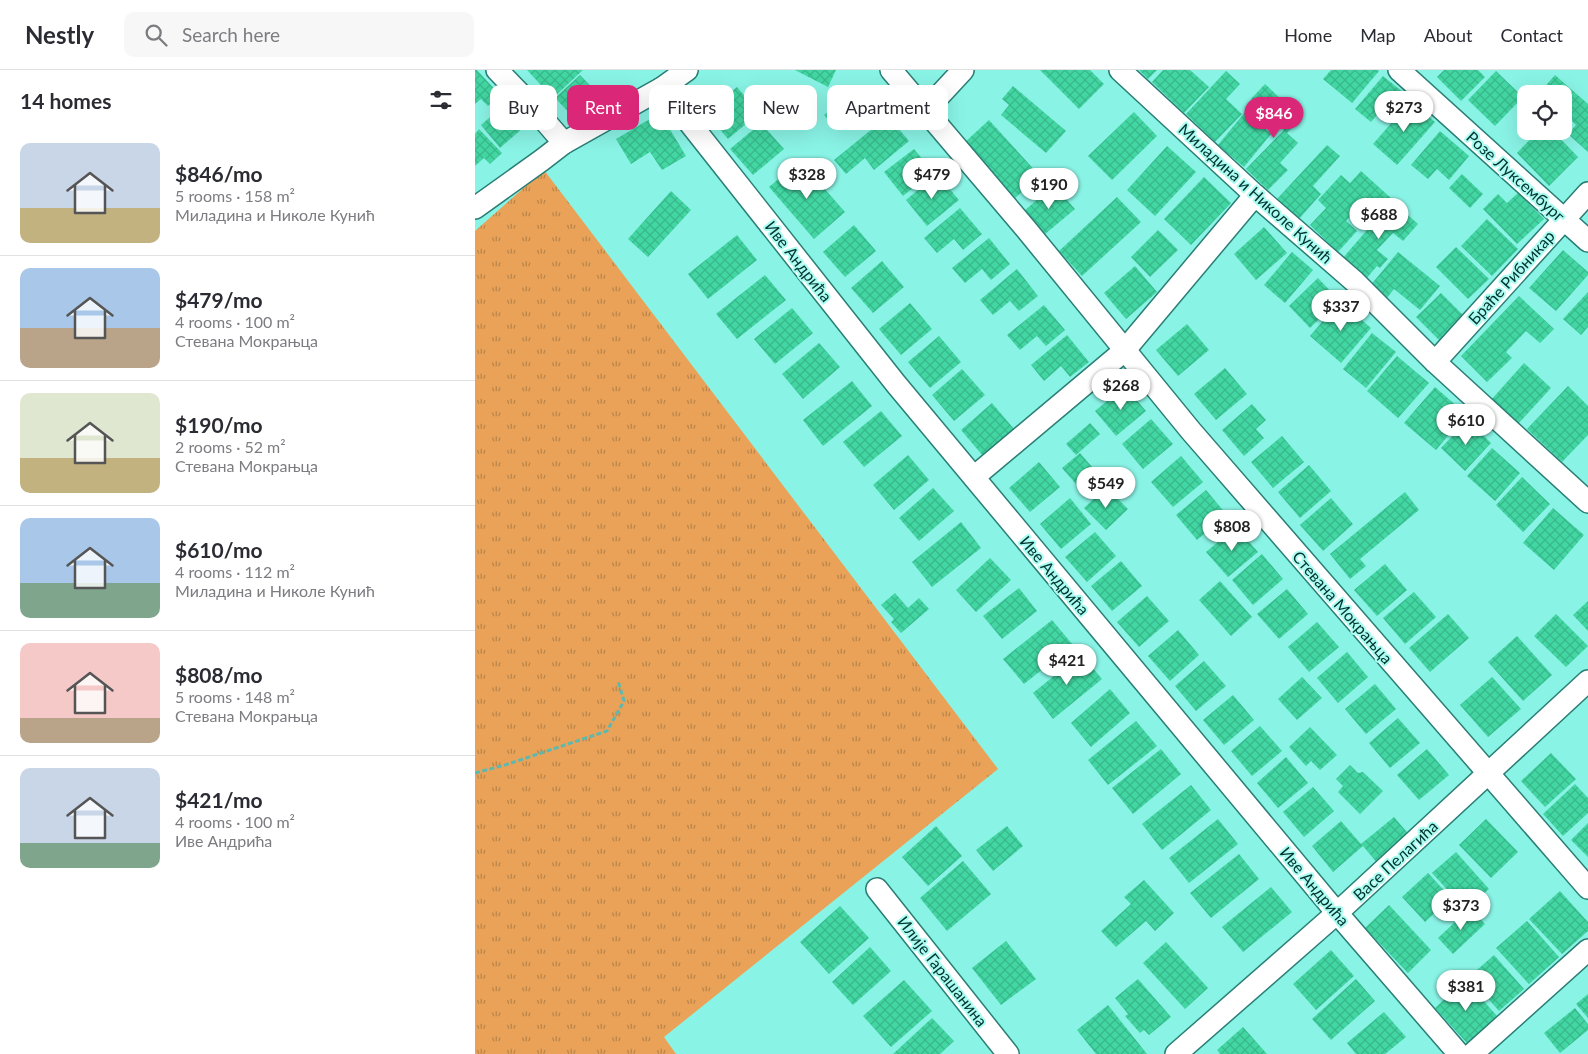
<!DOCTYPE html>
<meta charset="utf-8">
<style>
:root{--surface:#fff;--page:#f7f7f7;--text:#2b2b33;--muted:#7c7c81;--line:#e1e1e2;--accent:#db2777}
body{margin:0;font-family:Lato,sans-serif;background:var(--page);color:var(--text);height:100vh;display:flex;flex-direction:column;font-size:19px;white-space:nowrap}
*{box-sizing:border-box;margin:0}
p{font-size:16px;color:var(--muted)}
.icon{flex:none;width:28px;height:28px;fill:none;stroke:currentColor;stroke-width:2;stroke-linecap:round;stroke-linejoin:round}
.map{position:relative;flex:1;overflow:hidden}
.drawer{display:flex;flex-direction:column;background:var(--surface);width:475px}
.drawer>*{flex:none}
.guide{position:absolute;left:15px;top:15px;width:475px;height:45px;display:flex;gap:10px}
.buttons{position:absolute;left:1042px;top:15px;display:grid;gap:10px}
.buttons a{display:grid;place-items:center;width:55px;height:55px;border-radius:10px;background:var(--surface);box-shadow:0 5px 20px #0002;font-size:25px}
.price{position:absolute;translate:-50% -42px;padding:0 11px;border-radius:18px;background:#fff;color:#222;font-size:16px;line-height:32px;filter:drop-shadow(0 1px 2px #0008)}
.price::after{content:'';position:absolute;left:50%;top:30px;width:15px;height:11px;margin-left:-8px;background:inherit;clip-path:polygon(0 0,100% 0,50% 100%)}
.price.active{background:var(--accent);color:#fff}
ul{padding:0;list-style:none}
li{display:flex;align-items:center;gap:15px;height:125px;padding:0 20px}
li+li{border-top:1px solid var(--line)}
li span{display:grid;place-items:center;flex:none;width:140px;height:100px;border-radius:10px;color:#555}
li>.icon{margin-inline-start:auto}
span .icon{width:60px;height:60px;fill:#fffc;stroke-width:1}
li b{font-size:21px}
h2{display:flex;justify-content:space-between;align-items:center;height:60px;padding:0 20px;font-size:21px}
.chip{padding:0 18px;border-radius:10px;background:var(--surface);box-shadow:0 5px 20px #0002;font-size:18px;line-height:45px}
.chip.active{background:var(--accent);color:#fff}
header{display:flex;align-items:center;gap:30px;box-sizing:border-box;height:70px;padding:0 25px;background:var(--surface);border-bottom:1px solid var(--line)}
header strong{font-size:24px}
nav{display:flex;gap:28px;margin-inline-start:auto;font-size:18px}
.search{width:350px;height:45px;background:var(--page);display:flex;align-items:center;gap:12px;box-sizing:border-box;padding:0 18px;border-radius:10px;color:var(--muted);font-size:19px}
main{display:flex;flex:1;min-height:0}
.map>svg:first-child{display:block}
</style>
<header>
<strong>Nestly</strong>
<div class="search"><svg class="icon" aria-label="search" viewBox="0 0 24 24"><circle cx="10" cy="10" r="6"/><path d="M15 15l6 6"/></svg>Search here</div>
<nav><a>Home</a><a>Map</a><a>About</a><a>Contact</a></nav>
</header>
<main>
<section class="drawer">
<h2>14 homes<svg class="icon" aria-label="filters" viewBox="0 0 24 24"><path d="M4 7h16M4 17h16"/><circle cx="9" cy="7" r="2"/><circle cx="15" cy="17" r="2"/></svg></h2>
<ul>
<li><span style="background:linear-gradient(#c9d6e8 65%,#c2b280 0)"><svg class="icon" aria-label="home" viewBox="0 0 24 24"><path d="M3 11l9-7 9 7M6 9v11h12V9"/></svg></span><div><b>$846/mo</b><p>5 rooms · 158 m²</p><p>Миладина и Николе Кунић</p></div></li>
<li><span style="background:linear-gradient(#a9c7e8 60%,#b9a48a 0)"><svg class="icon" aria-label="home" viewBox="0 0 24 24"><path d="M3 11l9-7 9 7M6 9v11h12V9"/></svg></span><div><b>$479/mo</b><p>4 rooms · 100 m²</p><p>Стевана Мокрањца</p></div></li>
<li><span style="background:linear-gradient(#dfe7d0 65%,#c2b280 0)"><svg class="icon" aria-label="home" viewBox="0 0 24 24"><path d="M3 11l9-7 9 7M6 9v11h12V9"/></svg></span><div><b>$190/mo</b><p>2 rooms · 52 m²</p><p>Стевана Мокрањца</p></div></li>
<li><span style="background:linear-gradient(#a9c7e8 65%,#7fa58c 0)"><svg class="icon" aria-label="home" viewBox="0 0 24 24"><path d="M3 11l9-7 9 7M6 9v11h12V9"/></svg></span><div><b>$610/mo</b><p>4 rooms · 112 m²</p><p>Миладина и Николе Кунић</p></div></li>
<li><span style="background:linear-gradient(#f6c9c9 75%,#b9a48a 0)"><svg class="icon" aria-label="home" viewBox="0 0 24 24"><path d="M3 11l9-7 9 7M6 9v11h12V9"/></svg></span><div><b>$808/mo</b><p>5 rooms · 148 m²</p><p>Стевана Мокрањца</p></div></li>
<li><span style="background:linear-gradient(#c9d6e8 75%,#7fa58c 0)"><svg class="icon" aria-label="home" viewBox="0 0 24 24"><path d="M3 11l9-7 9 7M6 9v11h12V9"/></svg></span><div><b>$421/mo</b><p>4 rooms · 100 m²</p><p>Иве Андрића</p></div></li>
</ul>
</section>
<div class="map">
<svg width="1113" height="984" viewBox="0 0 1113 984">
<defs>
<pattern id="grass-tufts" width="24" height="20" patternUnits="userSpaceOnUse" patternTransform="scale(1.25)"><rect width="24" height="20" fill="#e9a258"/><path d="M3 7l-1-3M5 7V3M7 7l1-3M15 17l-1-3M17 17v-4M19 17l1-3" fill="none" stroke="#ba8549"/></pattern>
<pattern id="building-cross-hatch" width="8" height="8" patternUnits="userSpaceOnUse" patternTransform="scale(1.25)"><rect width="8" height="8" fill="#42d6a2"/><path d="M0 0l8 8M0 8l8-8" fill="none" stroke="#38b88c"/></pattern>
</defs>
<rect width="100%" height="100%" fill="#89f3e5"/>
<polygon fill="url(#grass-tufts)" points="69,100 523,699 189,967 201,984 0,984 0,161"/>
<g fill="url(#building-cross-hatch)">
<polygon points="0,0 2,0 25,25 13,36 6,29 0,34"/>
<polygon points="52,0 108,0 78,28"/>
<polygon points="320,0 361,0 353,17"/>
<polygon points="565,0 615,0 629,14 604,39"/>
<polygon points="664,0 682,0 673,9"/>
<polygon points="688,0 715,0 734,17 709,43 677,12"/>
<polygon points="856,0 903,0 904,1 877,33 848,9"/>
<polygon points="969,0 1003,0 1010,7 986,31 962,7"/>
<polygon points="751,1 765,14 751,29 767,44 740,72 711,44"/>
<polygon points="1021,1 1048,27 1020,56 993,30"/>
<polygon points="105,5 131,32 106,55 80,28"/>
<polygon points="1080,5 1113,34 1113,82 1093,64 1101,55 1089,43 1089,24 1067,24 1065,22"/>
<polygon points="908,6 933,26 915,47 907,39 896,52 880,39"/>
<polygon points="790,14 826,48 812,63 823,73 805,93 813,100 793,120 771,99 809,60 776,29"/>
<polygon points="386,15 407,41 388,57 379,46 362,60 349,45"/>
<polygon points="538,16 591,61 571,83 526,45 534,35 527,29"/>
<polygon points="262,17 284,43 253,69 231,43"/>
<polygon points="936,31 960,52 922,95 898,74"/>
<polygon points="28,36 48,58 25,78 6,55"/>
<polygon points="659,42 682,66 637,110 613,86"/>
<polygon points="770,42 796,64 769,97 743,75"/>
<polygon points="185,43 211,86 187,100 175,82 156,94 141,69"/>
<polygon points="413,46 434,71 399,100 390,88 371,104 359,90"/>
<polygon points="514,50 565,106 539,129 489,73"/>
<polygon points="286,53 309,79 278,105 255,79"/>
<polygon points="4,59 27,83 15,94 9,88 0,96 0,64"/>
<polygon points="965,61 994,86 974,110 962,99 953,109 936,95"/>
<polygon points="1063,61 1078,61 1103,87 1074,116 1042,83"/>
<polygon points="852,75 865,86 838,116 846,124 824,149 802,129"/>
<polygon points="692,76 721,102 680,146 652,120"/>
<polygon points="439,79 458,102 428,126 409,102"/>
<polygon points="325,91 370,142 339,169 294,117"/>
<polygon points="886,101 917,129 902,145 889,132 871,151 882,161 863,182 835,155 851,138 843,130 866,105 875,113"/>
<polygon points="462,104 484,130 452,156 431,130"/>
<polygon points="987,104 1008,124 995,138 974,118"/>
<polygon points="729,107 756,133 716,175 689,149"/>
<polygon points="579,115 600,139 569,165 548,142"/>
<polygon points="196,121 216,140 173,187 153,169"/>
<polygon points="1043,123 1069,149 1042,174 1008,139 1023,124 1032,133"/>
<polygon points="642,127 666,152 607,206 584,181"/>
<polygon points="917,131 943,154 928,171 918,163 902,180 913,189 905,198 902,196 890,210 867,189"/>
<polygon points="485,138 507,164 488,180 479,169 462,183 449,168"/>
<polygon points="1012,149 1043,179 1017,206 986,176"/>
<polygon points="379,155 401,181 370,207 348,182"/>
<polygon points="789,157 812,183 781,210 759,184"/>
<polygon points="683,160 703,180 675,207 656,187"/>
<polygon points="262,165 282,190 233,229 213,204"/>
<polygon points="514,168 535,194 516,210 507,199 490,213 477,198"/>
<polygon points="981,177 1014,209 993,229 961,197"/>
<polygon points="1088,180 1113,202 1113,205 1081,241 1054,218"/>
<polygon points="817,182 838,200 810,233 789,215"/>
<polygon points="923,182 965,216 945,240 919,219 911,229 895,216"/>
<polygon points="407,191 429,217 398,243 376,218"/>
<polygon points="660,196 682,222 651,249 629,223"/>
<polygon points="542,199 563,226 544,241 535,231 518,245 505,230"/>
<polygon points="290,205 311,230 262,269 241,244"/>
<polygon points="843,208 864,230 835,258 814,236"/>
<polygon points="1113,222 1113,257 1106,265 1088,249"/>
<polygon points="966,223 990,247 965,271 941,247"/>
<polygon points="1044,226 1079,259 1065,273 1051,261 1031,282 1037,288 1012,312 986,286"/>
<polygon points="865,231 896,258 866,293 835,266"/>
<polygon points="435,233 457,259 426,285 404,259"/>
<polygon points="569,235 590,260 571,276 562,266 545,280 532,265"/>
<polygon points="317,238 338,263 300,294 279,269"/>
<polygon points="712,254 734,280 703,306 681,280"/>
<polygon points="897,263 921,282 891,318 868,299"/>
<polygon points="592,265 614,292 595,307 586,296 569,311 556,295"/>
<polygon points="464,266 486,292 455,318 433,292"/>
<polygon points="344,273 365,297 328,329 307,304"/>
<polygon points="922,286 954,313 923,348 892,321"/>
<polygon points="1049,293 1076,318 1043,354 1016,330"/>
<polygon points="750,298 772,324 741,350 719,324"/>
<polygon points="487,299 510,325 479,351 457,325"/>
<polygon points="377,311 397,336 348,376 328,350"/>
<polygon points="650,316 671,341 641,366 620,341"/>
<polygon points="1093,316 1113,336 1113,365 1087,392 1052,359"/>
<polygon points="960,317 991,344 961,380 929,353"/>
<polygon points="517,333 539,359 508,386 486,360"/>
<polygon points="777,334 791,350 781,359 789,368 769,386 747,360"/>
<polygon points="406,341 427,366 389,397 368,372"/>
<polygon points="676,349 698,374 668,399 647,374"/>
<polygon points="993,350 1016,373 990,401 966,378"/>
<polygon points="615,353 625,364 601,385 591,374"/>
<polygon points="807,366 829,392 798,418 776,392"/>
<polygon points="1017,378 1045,403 1020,431 992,406"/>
<polygon points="605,383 624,405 606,420 587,398"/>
<polygon points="433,385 454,410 419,440 398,415"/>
<polygon points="706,386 728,412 698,437 676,412"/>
<polygon points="564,392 585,417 555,442 534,418"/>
<polygon points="834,395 856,421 825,448 803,422"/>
<polygon points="1047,407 1075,434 1048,462 1021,435"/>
<polygon points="631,417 653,439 631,460 609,438"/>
<polygon points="458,418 479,441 444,471 424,448"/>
<polygon points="731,420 752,445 722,470 701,445"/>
<polygon points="930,422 944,440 885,489 891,496 875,509 855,484"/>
<polygon points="595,428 616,454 586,479 565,454"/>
<polygon points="856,428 878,454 848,481 825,455"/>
<polygon points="1078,438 1109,465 1079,500 1048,473"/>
<polygon points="486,452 506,478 457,517 437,492"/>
<polygon points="761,457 783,482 753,507 731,482"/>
<polygon points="620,462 641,486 612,512 590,487"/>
<polygon points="787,484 808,509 778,535 757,510"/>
<polygon points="515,488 536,510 501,542 481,520"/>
<polygon points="646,491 667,516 637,541 616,516"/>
<polygon points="910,494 932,520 902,546 879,520"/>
<polygon points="745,511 777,547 756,566 724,530"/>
<polygon points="544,518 562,541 527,569 508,546"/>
<polygon points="812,519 833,544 804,569 782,544"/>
<polygon points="939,522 961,547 930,574 908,548"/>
<polygon points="420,523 433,538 444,528 454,539 426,563 416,552 419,549 406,535"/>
<polygon points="672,526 694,551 664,577 642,552"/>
<polygon points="1113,531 1113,561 1098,545"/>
<polygon points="973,544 994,568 955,602 934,578"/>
<polygon points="1081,544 1113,576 1091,597 1059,566"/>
<polygon points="577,550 598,575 549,614 528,589"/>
<polygon points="842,552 864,577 834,602 813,577"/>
<polygon points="703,560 724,585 695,611 673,586"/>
<polygon points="1042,566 1077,605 1048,631 1013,592"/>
<polygon points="872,582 893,607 863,633 842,608"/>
<polygon points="606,584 627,609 578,649 558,623"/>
<polygon points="729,591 751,616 721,641 700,616"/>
<polygon points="827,607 847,628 822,650 803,629"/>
<polygon points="1017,607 1046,639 1013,667 985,635"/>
<polygon points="900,614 921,639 891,664 870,639"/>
<polygon points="635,619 655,643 616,677 596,653"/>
<polygon points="758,625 779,650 749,675 728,650"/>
<polygon points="923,648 945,673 915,698 894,673"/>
<polygon points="661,651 682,676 633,715 613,690"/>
<polygon points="785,656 807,681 777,706 756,681"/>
<polygon points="835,657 862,685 845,700 836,691 831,696 814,677"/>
<polygon points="686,679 706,704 658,744 637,718"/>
<polygon points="952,679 974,705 944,730 922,705"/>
<polygon points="1076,683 1101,709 1070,737 1046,711"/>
<polygon points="811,687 833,713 803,738 782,713"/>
<polygon points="875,695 883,703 888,702 908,721 885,744 863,722 868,716 861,709"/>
<polygon points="1100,714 1113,728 1113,743 1088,766 1068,744"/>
<polygon points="716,715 736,740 687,780 667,754"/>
<polygon points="838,717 859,741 829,767 808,742"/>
<polygon points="919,747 937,768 904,795 888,776 858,802 837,776 866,751 886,774"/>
<polygon points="743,749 763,774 714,813 694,788"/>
<polygon points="1011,749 1043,782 1016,808 984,775"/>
<polygon points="1113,753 1113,787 1096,770"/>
<polygon points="461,756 487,786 453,816 427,787"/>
<polygon points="532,756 548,776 518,801 501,780"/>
<polygon points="981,782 1014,819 991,840 957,803"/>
<polygon points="764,784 784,809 736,848 715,823"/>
<polygon points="488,791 516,824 472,861 445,828"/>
<polygon points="953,803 976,828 950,852 927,827"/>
<polygon points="669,810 699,843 680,861 671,851 641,877 626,861 656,834 649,827"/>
<polygon points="796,817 817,842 768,882 747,857"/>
<polygon points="1085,821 1113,852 1113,861 1087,884 1054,849"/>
<polygon points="914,835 956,880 933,903 890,858"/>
<polygon points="365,836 394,868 354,904 325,872"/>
<polygon points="995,838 1010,854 978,884 963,868"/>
<polygon points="1052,851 1084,887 1054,914 1021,878"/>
<polygon points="531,871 561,909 526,935 497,898"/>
<polygon points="691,872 733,918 710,939 668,893"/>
<polygon points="395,877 416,901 378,935 357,912"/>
<polygon points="856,880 879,906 841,940 818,914"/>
<polygon points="1019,885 1049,919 1024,941 994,907"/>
<polygon points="663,909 696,947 674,965 669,960 665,963 650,946 653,944 640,928"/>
<polygon points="881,909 900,931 856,970 837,949"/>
<polygon points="429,910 457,941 416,977 388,946"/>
<polygon points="990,910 1022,946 992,973 960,938"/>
<polygon points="1113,924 1113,948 1101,934"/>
<polygon points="633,935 672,984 621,984 602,960"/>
<polygon points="1100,938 1113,954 1113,960 1085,983 1069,963"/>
<polygon points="909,942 931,967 910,984 881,984 872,973"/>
<polygon points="457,948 479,971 465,984 418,984"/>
<polygon points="768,957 792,984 745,984 742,980"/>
</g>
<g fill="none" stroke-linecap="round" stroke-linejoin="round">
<g stroke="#2a7e75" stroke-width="24">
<g id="minor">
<polyline points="22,0 56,35 89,73"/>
<polyline points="416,0 551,159 716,361 1113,818"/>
<polyline points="645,0 780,125 879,211 960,292 1113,432"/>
<polyline points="924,0 1113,171"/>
<polyline points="187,18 421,314 862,843 984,984"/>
<polyline points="451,40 488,0"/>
<polyline points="0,138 67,90 89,73 187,18 212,0"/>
<polyline points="960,292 1113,123"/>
<polyline points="499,407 649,281 780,125"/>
<polyline points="402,819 533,984"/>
<polyline points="701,984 862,843 1113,611"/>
<polyline points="997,984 1113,880"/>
</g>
</g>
<polyline stroke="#5fb8ad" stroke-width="3" stroke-dasharray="5 2.5" stroke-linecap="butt" points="0,703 30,695 132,661 149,631 143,611"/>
<use href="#minor" stroke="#fff" stroke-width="21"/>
</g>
<g text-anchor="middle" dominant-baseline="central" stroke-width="4" stroke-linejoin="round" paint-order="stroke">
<g font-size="16" fill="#01332f" stroke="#abfcf1">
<text transform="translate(1041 106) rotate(42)">Розе Луксембург</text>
<text transform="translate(781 123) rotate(42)">Миладина и Николе Кунић</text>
<text transform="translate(324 191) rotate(52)">Иве Андрића</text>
<text transform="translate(1036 207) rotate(-48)">Браће Рибникар</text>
<text transform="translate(580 505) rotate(50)">Иве Андрића</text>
<text transform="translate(868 537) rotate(49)">Стевана Мокрањца</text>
<text transform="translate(920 790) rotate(-43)">Васе Пелагића</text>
<text transform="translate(840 816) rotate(50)">Иве Андрића</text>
<text transform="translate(468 901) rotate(52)">Илије Гарашанина</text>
</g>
</g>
</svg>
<div class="buttons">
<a><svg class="icon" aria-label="locate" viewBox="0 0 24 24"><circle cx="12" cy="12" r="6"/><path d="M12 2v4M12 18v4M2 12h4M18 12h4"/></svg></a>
</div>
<b class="price" style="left:929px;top:63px">$273</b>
<b class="price active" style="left:799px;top:69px">$846</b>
<b class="price" style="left:332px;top:130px">$328</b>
<b class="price" style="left:457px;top:130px">$479</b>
<b class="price" style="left:574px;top:140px">$190</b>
<b class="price" style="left:904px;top:170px">$688</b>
<b class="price" style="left:866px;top:262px">$337</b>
<b class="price" style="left:646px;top:341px">$268</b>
<b class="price" style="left:991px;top:376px">$610</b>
<b class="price" style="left:631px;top:439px">$549</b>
<b class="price" style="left:757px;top:482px">$808</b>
<b class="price" style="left:592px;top:616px">$421</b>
<b class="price" style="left:986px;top:861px">$373</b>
<b class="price" style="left:991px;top:942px">$381</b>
<div class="guide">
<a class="chip">Buy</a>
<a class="chip active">Rent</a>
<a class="chip">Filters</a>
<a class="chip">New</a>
<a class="chip">Apartment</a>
</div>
</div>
</main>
